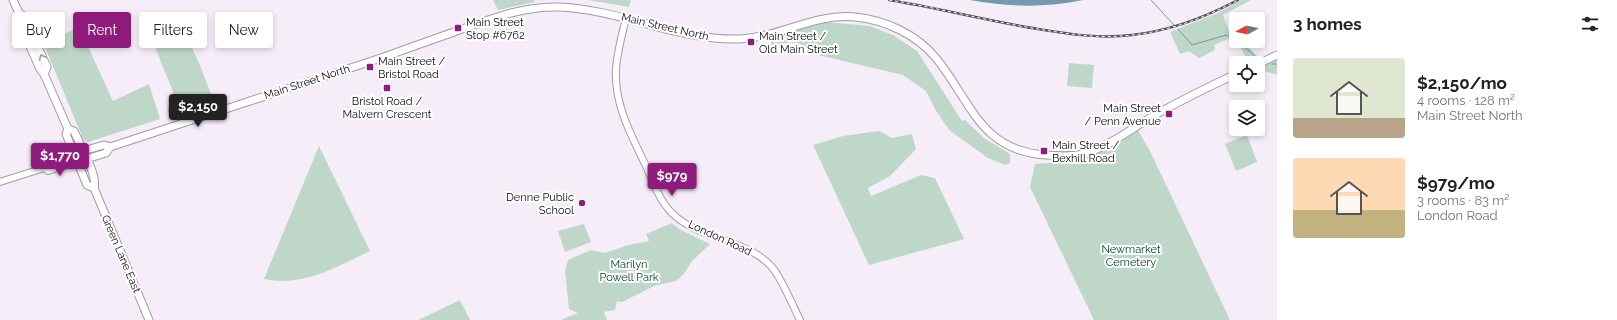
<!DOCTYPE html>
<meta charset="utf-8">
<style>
:root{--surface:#fff;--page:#f2f2f2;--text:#202124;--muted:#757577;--accent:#8f1c7c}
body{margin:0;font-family:Raleway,sans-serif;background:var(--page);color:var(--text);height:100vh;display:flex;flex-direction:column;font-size:15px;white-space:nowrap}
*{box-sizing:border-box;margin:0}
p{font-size:13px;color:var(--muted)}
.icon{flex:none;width:22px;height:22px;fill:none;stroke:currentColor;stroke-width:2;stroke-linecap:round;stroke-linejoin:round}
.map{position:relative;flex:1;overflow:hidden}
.panel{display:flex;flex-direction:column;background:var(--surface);width:340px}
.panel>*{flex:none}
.top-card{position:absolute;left:12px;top:12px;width:380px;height:36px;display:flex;gap:8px}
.needle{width:26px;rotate:262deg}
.fabs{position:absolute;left:1229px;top:12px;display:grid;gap:8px}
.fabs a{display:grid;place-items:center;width:36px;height:36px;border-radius:4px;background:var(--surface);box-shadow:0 2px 6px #0003;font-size:20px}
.price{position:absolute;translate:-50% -34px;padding:0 9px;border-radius:4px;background:var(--accent);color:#fff;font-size:13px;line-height:26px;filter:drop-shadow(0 1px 2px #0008)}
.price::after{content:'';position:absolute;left:50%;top:24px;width:12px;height:9px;margin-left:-6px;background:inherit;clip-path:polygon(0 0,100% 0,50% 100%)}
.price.selected{background:#222;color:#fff}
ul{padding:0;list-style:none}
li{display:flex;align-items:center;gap:12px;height:100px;padding:0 16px}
li span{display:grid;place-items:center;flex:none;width:112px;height:80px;border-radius:4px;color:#555}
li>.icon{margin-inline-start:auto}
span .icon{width:48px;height:48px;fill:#fffc;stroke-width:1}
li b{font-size:17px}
h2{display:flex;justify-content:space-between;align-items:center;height:48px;padding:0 16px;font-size:17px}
.pill{padding:0 14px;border-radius:4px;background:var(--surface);box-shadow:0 2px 6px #0003;font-size:14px;line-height:36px}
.pill.selected{background:var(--accent);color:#fff}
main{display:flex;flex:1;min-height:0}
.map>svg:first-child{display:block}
</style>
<main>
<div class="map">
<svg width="1277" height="320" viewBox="0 0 1277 320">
<rect width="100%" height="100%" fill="#f5eef9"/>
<g fill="#bfd7c9">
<polygon points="493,0 534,0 535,2 498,10"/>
<polygon points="588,0 631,0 629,7"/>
<polygon points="1241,0 1251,0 1223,15 1229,31 1236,34 1236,41 1243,41 1258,57 1248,61 1237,42 1230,38 1214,45 1215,50 1199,58 1189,51 1180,54 1170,32 1218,13"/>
<path d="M174,21C194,43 203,74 214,101L170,115L167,109L178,104L156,50L158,30Z"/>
<polygon points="826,22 870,26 893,35 917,51 962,121 965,120 984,138 1010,154 1010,163 1005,165 988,158 949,130 935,109 926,91 903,75 818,55 807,46 791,42 772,46 770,37"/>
<polygon points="79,27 113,101 149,84 160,119 88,142 83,139 45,47 46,43"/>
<polygon points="1277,59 1277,75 1258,69 1258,68"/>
<polygon points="1069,63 1094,65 1092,88 1067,86"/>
<polygon points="1138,130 1151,153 1230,320 1094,320 1030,187 1035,164 1064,162 1095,154"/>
<polygon points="879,131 892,138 912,134 916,149 890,176 868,188 871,196 921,175 935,178 964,239 869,265 813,145 843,136"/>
<polygon points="1247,135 1257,162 1236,171 1225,144"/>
<path d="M319,146L370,251C334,268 304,287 264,279Z"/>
<polygon points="672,223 679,229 710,244 692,261 684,274 676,281 654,286 622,302 617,301 615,310 604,312 607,320 561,320 578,313 569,309 565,271 568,260 591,250 605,253 628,245 649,241 646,234"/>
<polygon points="584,224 591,242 565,252 558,231"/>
<polygon points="460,300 470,320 418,320"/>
</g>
<path fill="#759aae" d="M970,0H1083C1046,8 1007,7 970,0Z"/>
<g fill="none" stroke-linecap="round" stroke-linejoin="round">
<g stroke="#759aae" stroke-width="1">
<polyline points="1151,0 1174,25"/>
<polyline points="1178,29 1192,45 1226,35 1236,40"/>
<polyline points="1238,41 1256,57"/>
<polyline points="1272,64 1277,64"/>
</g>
<g stroke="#a29ba6" stroke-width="8">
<g id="tertiary">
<path d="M626,18C622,35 617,52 616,69C614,104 631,135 646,166C653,182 660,202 673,214C699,240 752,239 775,271C785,286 792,304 800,320"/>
<polyline points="44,168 46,164 83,151"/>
<polyline points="0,182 44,168 48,171 86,159"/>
</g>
</g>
<g stroke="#a29ba6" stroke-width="9">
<g id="secondary">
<polyline points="1258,64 1277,55"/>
<path d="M83,151L104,145L110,147C200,117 291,88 381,58C408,48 435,39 462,29C493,18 525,6 558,7C620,9 678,41 740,39C780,37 815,13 855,17C885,20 916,34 936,58C971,101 980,151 1046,155C1059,156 1070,157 1083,154C1108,147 1131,129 1153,116C1180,101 1208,87 1236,74"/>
<polyline points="86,159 106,153 110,147"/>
</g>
</g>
<g stroke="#a29ba6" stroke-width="9">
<g id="primary">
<polyline points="13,0 19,13 18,19 40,69 44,74 68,129 66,134 87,185 94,188"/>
<polyline points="19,13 24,16 47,67 44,74"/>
<path d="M68,129L74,131C80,145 98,175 94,188L149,320"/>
</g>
</g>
<use href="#tertiary" stroke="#fff" stroke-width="6"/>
<use href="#secondary" stroke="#fff" stroke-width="7"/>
<use href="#primary" stroke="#fff" stroke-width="7"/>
<g stroke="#545157" stroke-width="2.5">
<path id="rail" d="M889,0C939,8 988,21 1038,29C1068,34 1100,39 1132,35C1170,31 1204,18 1238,0"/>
</g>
<use href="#rail" stroke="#fff" stroke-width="1" stroke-dasharray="3" stroke-linecap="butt"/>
</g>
<defs><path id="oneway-chevron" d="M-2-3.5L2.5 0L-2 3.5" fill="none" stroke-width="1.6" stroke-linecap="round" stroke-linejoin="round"/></defs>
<use stroke="#9f9e9f" href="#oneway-chevron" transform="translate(42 57) rotate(-113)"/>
<g fill="#8f1c7c" stroke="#fff" stroke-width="1.5">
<rect x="454" y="24" width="8" height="8" rx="2"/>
<rect x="747" y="38" width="8" height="8" rx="2"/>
<rect x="366" y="63" width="8" height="8" rx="2"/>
<rect x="383" y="84" width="8" height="8" rx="2"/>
<rect x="1165" y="110" width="8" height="8" rx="2"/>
<rect x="1040" y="147" width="8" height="8" rx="2"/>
<circle cx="582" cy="203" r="4"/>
</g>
<g text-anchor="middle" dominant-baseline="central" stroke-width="4" stroke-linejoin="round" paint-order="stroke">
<g font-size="11" fill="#0e0c10" stroke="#fff" text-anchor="start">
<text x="466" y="22">Main Street<tspan x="466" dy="13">Stop #6762</tspan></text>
<text x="759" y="36">Main Street /<tspan x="759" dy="13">Old Main Street</tspan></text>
<text x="378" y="61">Main Street /<tspan x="378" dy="13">Bristol Road</tspan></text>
<text x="387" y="101" text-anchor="middle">Bristol Road /<tspan x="387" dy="13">Malvern Crescent</tspan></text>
<text x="1161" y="108" text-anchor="end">Main Street<tspan x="1161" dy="13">/ Penn Avenue</tspan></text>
<text x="1052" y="145">Main Street /<tspan x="1052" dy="13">Bexhill Road</tspan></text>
<text x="574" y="197" text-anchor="end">Denne Public<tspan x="574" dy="13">School</tspan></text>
</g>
<g font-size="11" fill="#0e0c10" stroke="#fff">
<text transform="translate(665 27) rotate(13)">Main Street North</text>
<text transform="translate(307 82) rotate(-18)">Main Street North</text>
<text transform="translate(720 238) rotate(25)">London Road</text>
<text transform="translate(121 254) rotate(67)">Green Lane East</text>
</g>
<g font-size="11" fill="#004529" stroke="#fff">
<text x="1131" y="249">Newmarket<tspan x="1131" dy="13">Cemetery</tspan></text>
<text x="629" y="264">Marilyn<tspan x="629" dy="13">Powell Park</tspan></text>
</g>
</g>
</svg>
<div class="fabs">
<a><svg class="needle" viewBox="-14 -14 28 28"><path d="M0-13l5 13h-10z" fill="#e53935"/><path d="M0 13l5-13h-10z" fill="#757577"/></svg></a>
<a><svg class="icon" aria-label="locate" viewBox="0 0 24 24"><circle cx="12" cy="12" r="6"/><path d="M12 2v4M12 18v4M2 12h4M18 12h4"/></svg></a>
<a><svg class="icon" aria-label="layers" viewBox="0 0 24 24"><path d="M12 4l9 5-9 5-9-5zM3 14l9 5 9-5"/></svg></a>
</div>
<b class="price selected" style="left:198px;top:128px">$2,150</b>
<b class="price" style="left:60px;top:177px">$1,770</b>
<b class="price" style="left:672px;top:197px">$979</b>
<div class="top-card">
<a class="pill">Buy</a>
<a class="pill selected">Rent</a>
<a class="pill">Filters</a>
<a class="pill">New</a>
</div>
</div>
<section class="panel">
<h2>3 homes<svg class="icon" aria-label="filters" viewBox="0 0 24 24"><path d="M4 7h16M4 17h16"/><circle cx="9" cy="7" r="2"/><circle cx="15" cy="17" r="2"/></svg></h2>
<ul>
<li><span style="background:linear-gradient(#dfe7d0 75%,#b9a48a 0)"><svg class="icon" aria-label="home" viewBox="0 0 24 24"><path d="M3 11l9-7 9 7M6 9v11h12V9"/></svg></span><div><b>$2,150/mo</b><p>4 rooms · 128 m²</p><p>Main Street North</p></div></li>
<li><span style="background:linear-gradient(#ffd9b3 65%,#c2b280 0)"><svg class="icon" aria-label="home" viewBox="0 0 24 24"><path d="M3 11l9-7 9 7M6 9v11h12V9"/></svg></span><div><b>$979/mo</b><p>3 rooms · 83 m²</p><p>London Road</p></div></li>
</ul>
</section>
</main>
